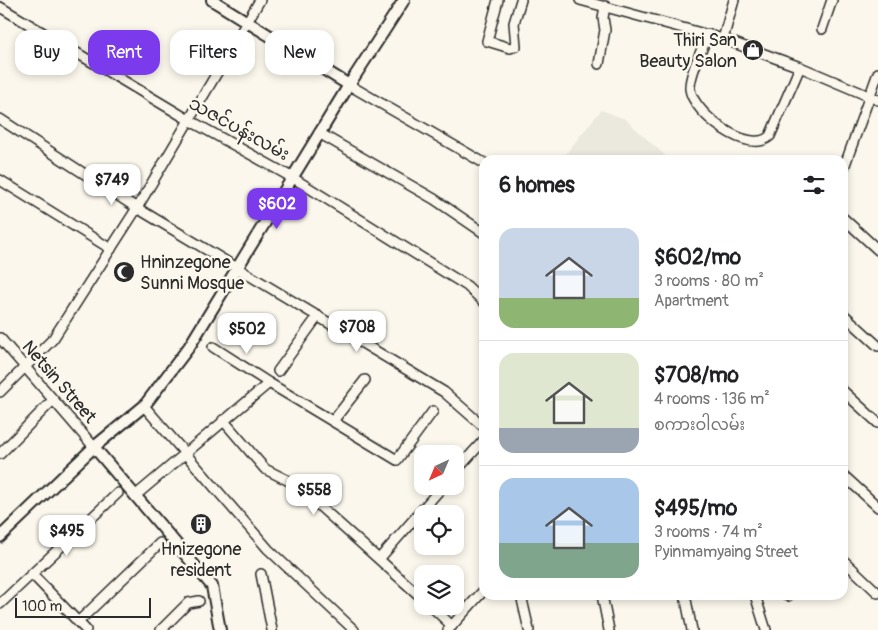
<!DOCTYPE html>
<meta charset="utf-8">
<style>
:root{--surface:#fff;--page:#f2f2f2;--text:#202124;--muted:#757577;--line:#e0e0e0;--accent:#7c3aed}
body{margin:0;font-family:Pangolin,"Noto Sans Myanmar",sans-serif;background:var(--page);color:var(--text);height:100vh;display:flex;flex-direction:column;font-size:19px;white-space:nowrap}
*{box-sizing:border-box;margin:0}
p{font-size:16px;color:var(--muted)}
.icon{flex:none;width:28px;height:28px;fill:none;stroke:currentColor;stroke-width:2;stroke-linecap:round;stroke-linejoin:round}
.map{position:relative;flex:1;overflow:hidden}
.side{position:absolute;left:479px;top:155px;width:369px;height:445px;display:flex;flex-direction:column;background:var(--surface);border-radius:15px;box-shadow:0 2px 8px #0003}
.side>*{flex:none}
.guide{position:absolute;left:15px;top:30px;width:389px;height:45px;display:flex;gap:10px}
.needle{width:32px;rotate:224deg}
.tools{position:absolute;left:414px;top:445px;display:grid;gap:10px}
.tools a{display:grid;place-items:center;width:50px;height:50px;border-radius:10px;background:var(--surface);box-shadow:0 2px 8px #0003;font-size:25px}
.scale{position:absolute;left:15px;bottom:12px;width:136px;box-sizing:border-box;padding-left:5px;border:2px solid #2b2b2b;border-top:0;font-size:14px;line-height:18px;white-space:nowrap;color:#2b2b2b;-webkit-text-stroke:4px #fbf7ec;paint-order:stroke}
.price{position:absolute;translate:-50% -42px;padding:0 11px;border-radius:10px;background:#fff;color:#222;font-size:16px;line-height:32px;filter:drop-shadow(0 1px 2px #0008)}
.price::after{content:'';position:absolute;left:50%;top:30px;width:15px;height:11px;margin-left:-8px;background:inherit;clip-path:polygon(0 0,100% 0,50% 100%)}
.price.current{background:var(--accent);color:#fff}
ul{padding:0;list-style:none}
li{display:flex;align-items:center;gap:15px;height:125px;padding:0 20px}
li+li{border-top:1px solid var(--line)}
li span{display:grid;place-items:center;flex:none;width:140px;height:100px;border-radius:15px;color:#555}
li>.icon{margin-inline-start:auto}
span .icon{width:60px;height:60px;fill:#fffc;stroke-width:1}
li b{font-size:21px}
h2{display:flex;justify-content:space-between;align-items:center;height:60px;padding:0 20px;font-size:21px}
.pill{padding:0 18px;border-radius:15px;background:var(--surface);box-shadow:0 2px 8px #0003;font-size:18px;line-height:45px}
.pill.current{background:var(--accent);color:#fff}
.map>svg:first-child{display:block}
</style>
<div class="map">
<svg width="878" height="630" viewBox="0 0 878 630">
<rect width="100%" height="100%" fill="#fbf7ec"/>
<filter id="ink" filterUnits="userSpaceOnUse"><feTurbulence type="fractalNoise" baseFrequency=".02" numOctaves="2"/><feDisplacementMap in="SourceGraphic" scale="10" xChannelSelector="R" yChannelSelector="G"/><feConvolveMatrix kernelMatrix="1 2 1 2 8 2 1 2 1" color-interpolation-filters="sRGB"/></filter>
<g filter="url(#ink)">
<polygon fill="#ebe8de" points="601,110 625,119 670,160 561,160"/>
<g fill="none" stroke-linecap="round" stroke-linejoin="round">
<g stroke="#2b2b2b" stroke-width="12">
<g id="minor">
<polyline points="498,0 487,41 510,48 516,46 514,23 521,0"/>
<polyline points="580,0 723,39 800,67 878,100"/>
<polyline points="0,7 189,120 293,178 467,286 484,302"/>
<polyline points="822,29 832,0"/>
<path d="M708,34C703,48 689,75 690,89C693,113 749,156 770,136L800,67"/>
<polyline points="723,39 734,0"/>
<polyline points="599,64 605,30 603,18 605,6"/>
<polyline points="349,85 484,163"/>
<polyline points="0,119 137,208 444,392 484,427"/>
<polyline points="319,133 434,199 484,233"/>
<polyline points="842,173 878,73"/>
<polyline points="0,180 111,249"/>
<polyline points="842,217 878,250"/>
<polyline points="842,313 878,346"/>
<polyline points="0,338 94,447"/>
<polyline points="213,347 269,383"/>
<polyline points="278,371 318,316"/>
<polyline points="842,390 878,423"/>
<polyline points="0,392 53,339 137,208 260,0"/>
<polyline points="144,406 268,549 354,630"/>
<polyline points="223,420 265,469 295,484 422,598"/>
<polyline points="333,421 365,380"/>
<polyline points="0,454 53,400"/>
<polyline points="455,472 484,440"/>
<polyline points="842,474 878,507"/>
<polyline points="135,496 269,383 397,460 433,411"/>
<polyline points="380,558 443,486"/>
<polyline points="842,559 878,593"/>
<polyline points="32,574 86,630"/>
<polyline points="261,574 272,630"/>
<polyline points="521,595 529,630"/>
<polyline points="602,595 609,630"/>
<polyline points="685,595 692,630"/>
<polyline points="755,595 766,630"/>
<polyline points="786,595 788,596"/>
<polyline points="0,604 118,493"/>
<polyline points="431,606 452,626"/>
<polyline points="78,622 160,543"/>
<polyline points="161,630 188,603 199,601"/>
<polyline points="448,630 484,590"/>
</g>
</g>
<g stroke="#2b2b2b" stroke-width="14">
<g id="tertiary">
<polyline points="212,0 349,85"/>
<polyline points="94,447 212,586 220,630"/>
<polyline points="0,537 94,447 144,406 189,347 349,85 404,0"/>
</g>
</g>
<use href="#minor" stroke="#fbf7ec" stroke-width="9"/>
<use href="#tertiary" stroke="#fbf7ec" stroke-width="10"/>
</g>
</g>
<defs>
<g id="shop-disc" transform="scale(1.125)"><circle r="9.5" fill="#2b2b2b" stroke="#fbf7ec"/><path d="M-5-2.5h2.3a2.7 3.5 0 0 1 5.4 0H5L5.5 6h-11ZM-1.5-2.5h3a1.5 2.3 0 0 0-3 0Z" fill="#fff"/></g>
<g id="mosque-disc" transform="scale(1.125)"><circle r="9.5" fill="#2b2b2b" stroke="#fbf7ec"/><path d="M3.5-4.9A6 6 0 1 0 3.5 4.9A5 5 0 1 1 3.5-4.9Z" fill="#fff"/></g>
<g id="building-disc" transform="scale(1.125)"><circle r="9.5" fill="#2b2b2b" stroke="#fbf7ec"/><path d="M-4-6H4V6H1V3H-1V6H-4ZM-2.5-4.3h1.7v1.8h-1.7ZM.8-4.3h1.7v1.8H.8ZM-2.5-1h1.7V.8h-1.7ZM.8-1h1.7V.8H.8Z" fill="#fff"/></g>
</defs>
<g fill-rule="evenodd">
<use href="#shop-disc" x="753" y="50"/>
<use href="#mosque-disc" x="124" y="272"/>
<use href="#building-disc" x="201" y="524"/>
</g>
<g text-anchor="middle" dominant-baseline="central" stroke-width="5" stroke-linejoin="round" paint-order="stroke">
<g font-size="18" fill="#2b2b2b" stroke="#fbf7ec" text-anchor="end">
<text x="737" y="40">Thiri San<tspan x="737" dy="21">Beauty Salon</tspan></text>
<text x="140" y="262" text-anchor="start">Hninzegone<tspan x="140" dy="21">Sunni Mosque</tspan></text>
<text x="201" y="549" text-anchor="middle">Hnizegone<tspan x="201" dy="21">resident</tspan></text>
</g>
<g font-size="18" fill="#2b2b2b" stroke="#fbf7ec">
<text transform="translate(239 129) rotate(29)">သဇင်ပန်းလမ်း</text>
<text transform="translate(59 382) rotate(49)">Netsin Street</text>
</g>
</g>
</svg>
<div class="tools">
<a><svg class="needle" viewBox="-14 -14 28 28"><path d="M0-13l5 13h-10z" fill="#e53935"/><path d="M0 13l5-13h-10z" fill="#757577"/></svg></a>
<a><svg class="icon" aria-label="locate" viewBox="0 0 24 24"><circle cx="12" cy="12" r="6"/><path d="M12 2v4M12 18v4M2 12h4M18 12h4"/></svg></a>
<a><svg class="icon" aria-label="layers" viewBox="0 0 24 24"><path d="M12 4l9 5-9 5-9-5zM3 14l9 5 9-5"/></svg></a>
</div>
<div class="scale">100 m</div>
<b class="price" style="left:112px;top:206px">$749</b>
<b class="price current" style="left:277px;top:230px">$602</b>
<b class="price" style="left:357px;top:353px">$708</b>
<b class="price" style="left:247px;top:355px">$502</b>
<b class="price" style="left:314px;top:516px">$558</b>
<b class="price" style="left:67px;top:557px">$495</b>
<div class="guide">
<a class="pill">Buy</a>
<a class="pill current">Rent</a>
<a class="pill">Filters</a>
<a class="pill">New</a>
</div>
<section class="side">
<h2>6 homes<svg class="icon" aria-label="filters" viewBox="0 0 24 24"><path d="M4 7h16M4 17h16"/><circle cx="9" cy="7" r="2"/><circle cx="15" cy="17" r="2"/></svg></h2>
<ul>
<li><span style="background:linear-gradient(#c9d6e8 70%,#8fb573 0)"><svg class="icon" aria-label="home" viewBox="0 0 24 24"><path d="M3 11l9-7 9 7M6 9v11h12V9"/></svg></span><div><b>$602/mo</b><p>3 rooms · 80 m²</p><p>Apartment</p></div></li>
<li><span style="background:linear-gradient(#dfe7d0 75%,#9aa5b1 0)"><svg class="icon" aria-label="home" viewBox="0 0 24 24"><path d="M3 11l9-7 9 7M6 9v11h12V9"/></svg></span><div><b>$708/mo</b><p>4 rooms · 136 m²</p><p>စကားဝါလမ်း</p></div></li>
<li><span style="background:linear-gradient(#a9c7e8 65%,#7fa58c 0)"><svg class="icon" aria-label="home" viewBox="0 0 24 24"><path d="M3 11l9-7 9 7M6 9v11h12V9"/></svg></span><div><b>$495/mo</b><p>3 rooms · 74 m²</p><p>Pyinmamyaing Street</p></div></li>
</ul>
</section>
</div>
